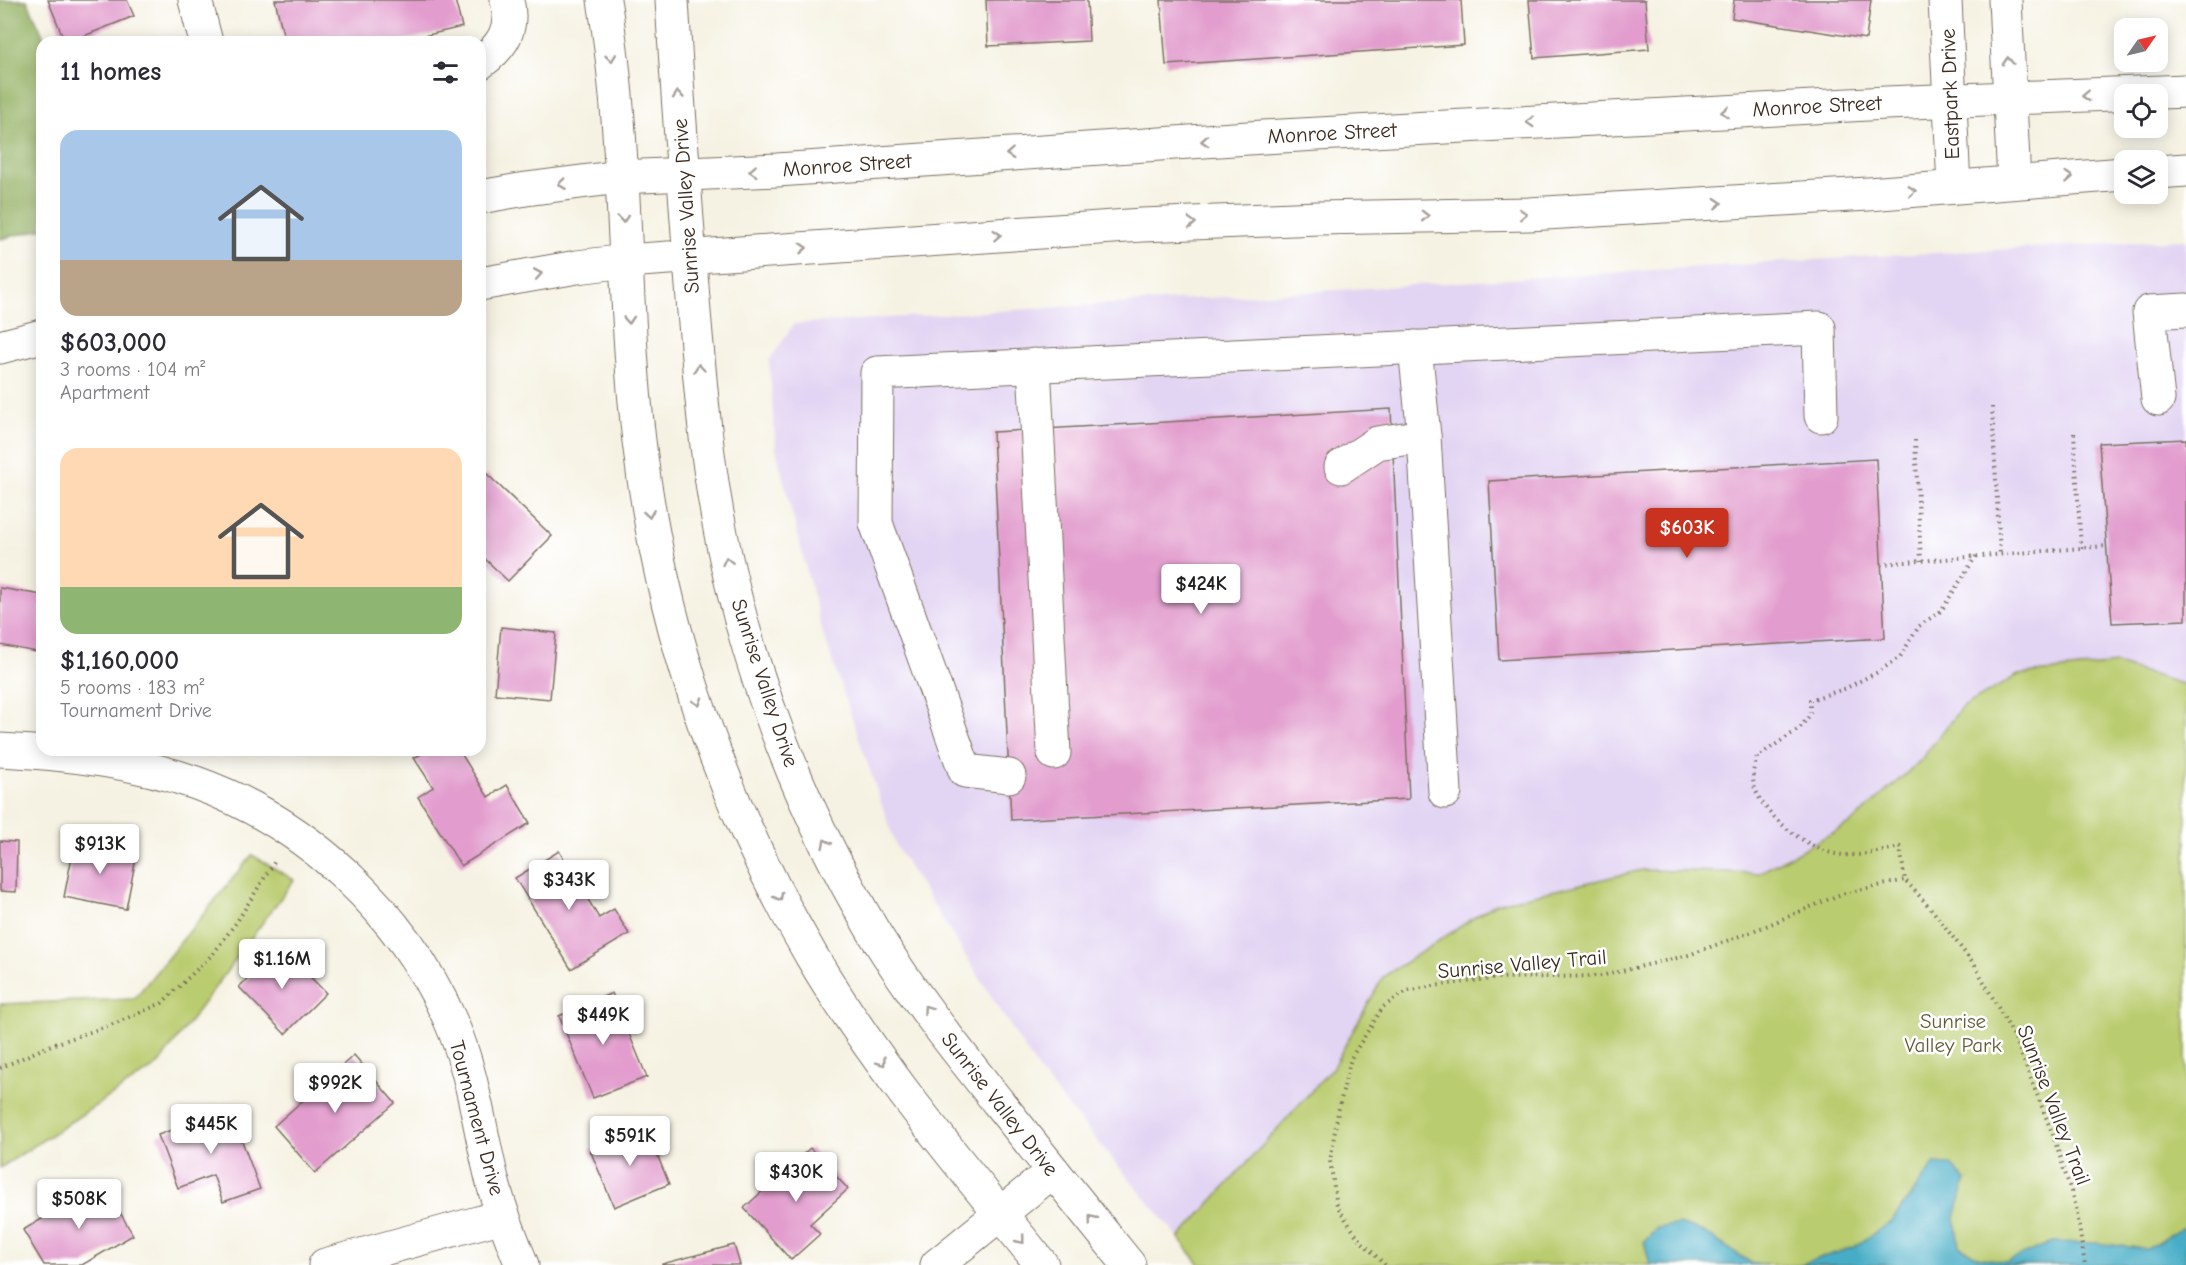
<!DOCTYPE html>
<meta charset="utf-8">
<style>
:root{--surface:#fff;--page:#f2f2f3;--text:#2b2b33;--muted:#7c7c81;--accent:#c8321e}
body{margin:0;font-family:"Comic Neue",sans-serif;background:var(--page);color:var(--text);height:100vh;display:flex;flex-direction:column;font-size:22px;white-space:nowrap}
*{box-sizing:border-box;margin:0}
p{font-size:20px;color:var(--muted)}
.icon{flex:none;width:33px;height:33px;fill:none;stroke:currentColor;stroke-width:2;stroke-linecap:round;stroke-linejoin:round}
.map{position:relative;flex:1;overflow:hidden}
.side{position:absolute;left:36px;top:36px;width:450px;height:720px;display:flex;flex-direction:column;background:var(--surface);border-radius:18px;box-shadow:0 3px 15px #0003}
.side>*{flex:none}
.needle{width:39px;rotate:56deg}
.tools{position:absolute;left:2114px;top:18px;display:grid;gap:12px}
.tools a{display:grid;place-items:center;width:54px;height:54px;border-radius:12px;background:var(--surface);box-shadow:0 3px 15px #0003;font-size:30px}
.price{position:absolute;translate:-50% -51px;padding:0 14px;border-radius:6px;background:#fff;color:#222;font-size:20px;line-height:39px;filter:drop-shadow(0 2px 3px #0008)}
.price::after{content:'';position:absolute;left:50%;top:36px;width:18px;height:14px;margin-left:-9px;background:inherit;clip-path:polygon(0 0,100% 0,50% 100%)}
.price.on{background:var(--accent);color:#fff}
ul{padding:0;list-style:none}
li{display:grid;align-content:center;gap:12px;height:318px;padding:0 24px}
li span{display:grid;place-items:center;height:186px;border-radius:18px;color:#555}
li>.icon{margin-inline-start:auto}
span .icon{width:108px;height:108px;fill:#fffc;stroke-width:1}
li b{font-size:26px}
h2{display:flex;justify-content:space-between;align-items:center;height:72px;padding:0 24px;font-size:26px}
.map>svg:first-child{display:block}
</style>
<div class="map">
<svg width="2186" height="1265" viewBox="0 0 2186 1265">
<rect width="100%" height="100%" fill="#fff"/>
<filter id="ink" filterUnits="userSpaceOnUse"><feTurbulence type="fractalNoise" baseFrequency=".0167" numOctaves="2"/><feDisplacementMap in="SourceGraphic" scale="12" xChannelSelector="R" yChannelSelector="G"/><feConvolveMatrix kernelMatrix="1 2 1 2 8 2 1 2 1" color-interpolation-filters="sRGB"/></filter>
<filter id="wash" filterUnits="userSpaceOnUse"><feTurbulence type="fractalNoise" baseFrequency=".008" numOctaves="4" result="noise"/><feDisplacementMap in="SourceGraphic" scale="24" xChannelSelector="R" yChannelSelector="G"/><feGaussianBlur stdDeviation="1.35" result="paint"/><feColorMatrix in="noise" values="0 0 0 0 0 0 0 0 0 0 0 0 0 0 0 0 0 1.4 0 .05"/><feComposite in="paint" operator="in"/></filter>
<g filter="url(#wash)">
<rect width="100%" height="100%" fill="#f6f2e3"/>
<polygon fill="#e2d4f3" points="2186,240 2186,685 2116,664 1961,708 1920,761 1851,823 1759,873 1642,870 1383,977 1333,1067 1179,1238 1040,1073 896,846 822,631 776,450 769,361 794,324 1876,256"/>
<g fill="#bacc6f" stroke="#7a7b46" stroke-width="1.5">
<polygon points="2116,664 2186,685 2186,1265 1200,1265 1179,1238 1333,1067 1383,977 1495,904 1642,870 1759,873 1851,823 1920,761 1961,708 2018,675"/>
<polygon points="252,855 294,880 158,1065 0,1168 0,1004 134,999"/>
</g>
<polygon fill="#93b062" stroke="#676d40" stroke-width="1.5" points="0,0 27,0 46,42 42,42 42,229 0,239"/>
<g fill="#46adc6" stroke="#406c72" stroke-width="1.5">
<polygon points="1934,1164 1951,1165 1966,1180 1955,1217 1959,1246 1978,1257 2007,1262 2052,1242 2097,1243 2147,1249 2186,1226 2186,1265 1798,1265 1854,1247 1892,1221"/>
<polygon points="1680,1224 1703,1232 1750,1262 1766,1265 1650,1265 1644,1242 1657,1228"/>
</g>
<g id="blocks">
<g fill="#e29ccd">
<polygon points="48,0 127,0 134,16 69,42 65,42"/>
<polygon points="275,0 455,0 462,27 398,42 285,42"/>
<polygon points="986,0 1087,0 1089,41 988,46"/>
<polygon points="1161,0 1461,0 1464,45 1166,65"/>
<polygon points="1529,0 1645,0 1649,49 1534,58"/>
<polygon points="1734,0 1871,0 1866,39 1732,18"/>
<polygon points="1391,409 1409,799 1011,820 993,432"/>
<polygon points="2186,439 2186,620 2112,623 2099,443"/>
<polygon points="1876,459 1885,638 1499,660 1489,481"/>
<polygon points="487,474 552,536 508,581 480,554 480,481"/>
<polygon points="0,588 42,595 42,653 0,645"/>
<polygon points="501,627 556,633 550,699 495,694"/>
<polygon points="428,750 459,750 488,797 507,785 530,823 461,866 418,797 433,787 414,758"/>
<polygon points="0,841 17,842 16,892 0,891"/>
<polygon points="75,841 137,853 126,909 64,897"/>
<polygon points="559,851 599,918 614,909 629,934 571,969 515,878"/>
<polygon points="280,946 326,993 285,1034 239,987"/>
<polygon points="612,993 647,1077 593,1098 559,1016"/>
<polygon points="354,1055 395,1103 315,1173 274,1126"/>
<polygon points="230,1109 260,1189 223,1202 213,1175 178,1188 158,1135"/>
<polygon points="646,1127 669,1184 614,1207 590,1150"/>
<polygon points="810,1148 848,1189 810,1224 820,1234 791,1260 744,1208"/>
<polygon points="103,1183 133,1235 82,1265 44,1265 23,1230"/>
<polygon points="734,1245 740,1265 662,1265 662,1264"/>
</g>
</g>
</g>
<g filter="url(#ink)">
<use href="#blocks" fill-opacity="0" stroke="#7c7063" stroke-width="1.5"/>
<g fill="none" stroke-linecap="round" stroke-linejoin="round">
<g stroke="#7c7063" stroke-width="35">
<g id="minor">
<polyline points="195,0 206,42"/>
<polyline points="1945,0 1954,187"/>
<polyline points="2005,0 2014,182"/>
<path d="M480,63C503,46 514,29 507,0"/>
<polyline points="1415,347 1424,436 1445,792"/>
<polyline points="1034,365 1054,753"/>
<polyline points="2158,399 2149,312 2186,310"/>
<polyline points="1341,467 1377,443 1424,436"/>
<path d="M0,750C66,753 134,761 196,783C308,823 403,913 451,1022C473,1072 479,1127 492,1179C499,1209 511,1237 522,1265"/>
<polyline points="1009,776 965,771 876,523 877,373 1819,328 1821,416"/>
<polyline points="325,1265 503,1216"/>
<polyline points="937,1265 1053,1171"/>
</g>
</g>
<g stroke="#7c7063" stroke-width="35">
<g id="major">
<path d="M604,0C628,145 622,294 639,441C660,622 719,798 811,955C876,1066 961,1165 1042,1265"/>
<path d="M672,0C678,104 686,208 694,312C700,379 705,446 717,513C743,661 798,805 875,934C911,993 955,1048 998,1102C1042,1157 1085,1211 1129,1265"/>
<polyline points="2157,172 2186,170"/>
<polyline points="480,197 526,189 620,177 777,170 1263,137 1886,103 2186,91"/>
<polyline points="480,284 577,267 626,261 1142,225 1318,218 1529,214 1868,194 2124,174"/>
<polyline points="0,347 42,336"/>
</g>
</g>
<g stroke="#7c7063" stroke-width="4" stroke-dasharray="1.5 4.5" stroke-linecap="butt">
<polyline points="1992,407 2000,555"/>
<polyline points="2074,433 2081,548"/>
<polyline points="1915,440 1921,561"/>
<path d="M1976,556L1941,611L1919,626L1900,657L1878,672L1844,689L1810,700V715L1799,729L1757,757C1756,762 1753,769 1753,775C1751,808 1806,849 1836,854C1857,858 1880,851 1900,847L1905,880L1933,911L1975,966L2014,1036L2053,1135L2076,1207L2085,1265"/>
<polyline points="1881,564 2107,546"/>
<polyline points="0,1068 49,1046 116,1023 162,1003 213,954 238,920 275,861"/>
<polyline points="1385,1265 1358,1238 1337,1206 1330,1161 1338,1112 1351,1058 1383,1007 1407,991 1433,986 1497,978 1601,976 1689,955 1766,926 1841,894 1905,880"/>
</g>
<use href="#minor" stroke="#fff" stroke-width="33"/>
<use href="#major" stroke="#fff" stroke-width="33"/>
</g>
<defs><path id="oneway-chevron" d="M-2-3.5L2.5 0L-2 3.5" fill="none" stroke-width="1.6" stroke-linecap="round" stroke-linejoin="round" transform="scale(1.5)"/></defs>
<g stroke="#a79f9a">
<use href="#oneway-chevron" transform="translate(611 58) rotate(83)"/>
<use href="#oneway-chevron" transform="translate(2008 61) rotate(-93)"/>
<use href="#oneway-chevron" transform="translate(678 95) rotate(-94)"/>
<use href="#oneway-chevron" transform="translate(2086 96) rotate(177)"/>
<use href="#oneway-chevron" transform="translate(1725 112) rotate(177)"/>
<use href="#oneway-chevron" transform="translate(1530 122) rotate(177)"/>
<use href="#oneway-chevron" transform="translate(1205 141) rotate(176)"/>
<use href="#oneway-chevron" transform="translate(1010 154) rotate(176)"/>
<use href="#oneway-chevron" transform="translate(753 171) rotate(177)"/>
<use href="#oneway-chevron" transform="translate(2069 177) rotate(-4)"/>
<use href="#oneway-chevron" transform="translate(562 184) rotate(173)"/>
<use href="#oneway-chevron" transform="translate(1912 191) rotate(-5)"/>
<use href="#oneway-chevron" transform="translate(1718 203) rotate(-3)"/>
<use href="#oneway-chevron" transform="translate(1523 214) rotate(-2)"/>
<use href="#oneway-chevron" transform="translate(1425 216) rotate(-1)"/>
<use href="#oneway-chevron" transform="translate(623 219) rotate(86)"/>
<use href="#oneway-chevron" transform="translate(1192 223) rotate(-2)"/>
<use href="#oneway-chevron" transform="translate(997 235) rotate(-4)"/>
<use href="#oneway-chevron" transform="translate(803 248) rotate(-4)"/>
<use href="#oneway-chevron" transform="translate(538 274) rotate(-10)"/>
<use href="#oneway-chevron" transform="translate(629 320) rotate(86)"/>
<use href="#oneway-chevron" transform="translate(699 368) rotate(-95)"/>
<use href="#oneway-chevron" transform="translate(649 514) rotate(81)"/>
<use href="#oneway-chevron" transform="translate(727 561) rotate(-102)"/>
<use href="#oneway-chevron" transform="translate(698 702) rotate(72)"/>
<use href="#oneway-chevron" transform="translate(826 843) rotate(-116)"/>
<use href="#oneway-chevron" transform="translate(779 897) rotate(63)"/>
<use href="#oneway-chevron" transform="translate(927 1009) rotate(-125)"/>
<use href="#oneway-chevron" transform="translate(882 1062) rotate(54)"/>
<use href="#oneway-chevron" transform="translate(1092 1219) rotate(-129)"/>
<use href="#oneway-chevron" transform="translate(1021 1240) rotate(51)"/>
</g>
</g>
<g text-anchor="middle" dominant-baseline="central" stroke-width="5" stroke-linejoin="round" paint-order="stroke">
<g font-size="21" fill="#3b2a1e" stroke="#fff">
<text transform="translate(1950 94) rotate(-92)">Eastpark Drive</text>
<text transform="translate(1817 106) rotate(-3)">Monroe Street</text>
<text transform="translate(1332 133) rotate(-3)">Monroe Street</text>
<text transform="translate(847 165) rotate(-4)">Monroe Street</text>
<text transform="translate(686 206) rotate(-94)">Sunrise Valley Drive</text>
<text transform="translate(765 683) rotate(72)">Sunrise Valley Drive</text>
<text transform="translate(1522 964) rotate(-5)">Sunrise Valley Trail</text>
<text transform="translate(1000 1104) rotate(52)">Sunrise Valley Drive</text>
<text transform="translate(2054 1105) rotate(69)">Sunrise Valley Trail</text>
<text transform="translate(477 1118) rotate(75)">Tournament Drive</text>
</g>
<g font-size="21" fill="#615b36" stroke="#fff">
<text x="1953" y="1021">Sunrise<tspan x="1953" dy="24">Valley Park</tspan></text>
</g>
</g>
</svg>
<div class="tools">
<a><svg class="needle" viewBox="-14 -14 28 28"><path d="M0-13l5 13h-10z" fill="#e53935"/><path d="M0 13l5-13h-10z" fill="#7c7c81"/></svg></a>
<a><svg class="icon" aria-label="locate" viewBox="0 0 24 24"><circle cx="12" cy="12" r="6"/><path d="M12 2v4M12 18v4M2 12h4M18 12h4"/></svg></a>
<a><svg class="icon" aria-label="layers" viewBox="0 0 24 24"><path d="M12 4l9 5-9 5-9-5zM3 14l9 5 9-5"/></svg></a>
</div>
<b class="price on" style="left:1687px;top:559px">$603K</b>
<b class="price" style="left:1201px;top:615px">$424K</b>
<b class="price" style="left:100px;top:875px">$913K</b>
<b class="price" style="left:569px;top:911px">$343K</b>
<b class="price" style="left:282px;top:990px">$1.16M</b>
<b class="price" style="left:603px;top:1046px">$449K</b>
<b class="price" style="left:335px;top:1114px">$992K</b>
<b class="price" style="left:211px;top:1155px">$445K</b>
<b class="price" style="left:630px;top:1167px">$591K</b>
<b class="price" style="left:796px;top:1203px">$430K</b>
<b class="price" style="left:79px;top:1230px">$508K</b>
<section class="side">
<h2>11 homes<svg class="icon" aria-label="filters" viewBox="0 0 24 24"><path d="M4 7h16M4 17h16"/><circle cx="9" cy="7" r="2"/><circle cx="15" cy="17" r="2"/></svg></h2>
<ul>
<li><span style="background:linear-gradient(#a9c7e8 70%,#b9a48a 0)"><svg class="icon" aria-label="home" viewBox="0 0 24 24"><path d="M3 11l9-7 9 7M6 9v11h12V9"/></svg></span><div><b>$603,000</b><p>3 rooms · 104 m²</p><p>Apartment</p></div></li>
<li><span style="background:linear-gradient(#ffd9b3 75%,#8fb573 0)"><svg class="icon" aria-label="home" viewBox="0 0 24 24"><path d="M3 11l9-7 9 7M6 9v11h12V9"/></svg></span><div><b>$1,160,000</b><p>5 rooms · 183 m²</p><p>Tournament Drive</p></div></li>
</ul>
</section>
</div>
